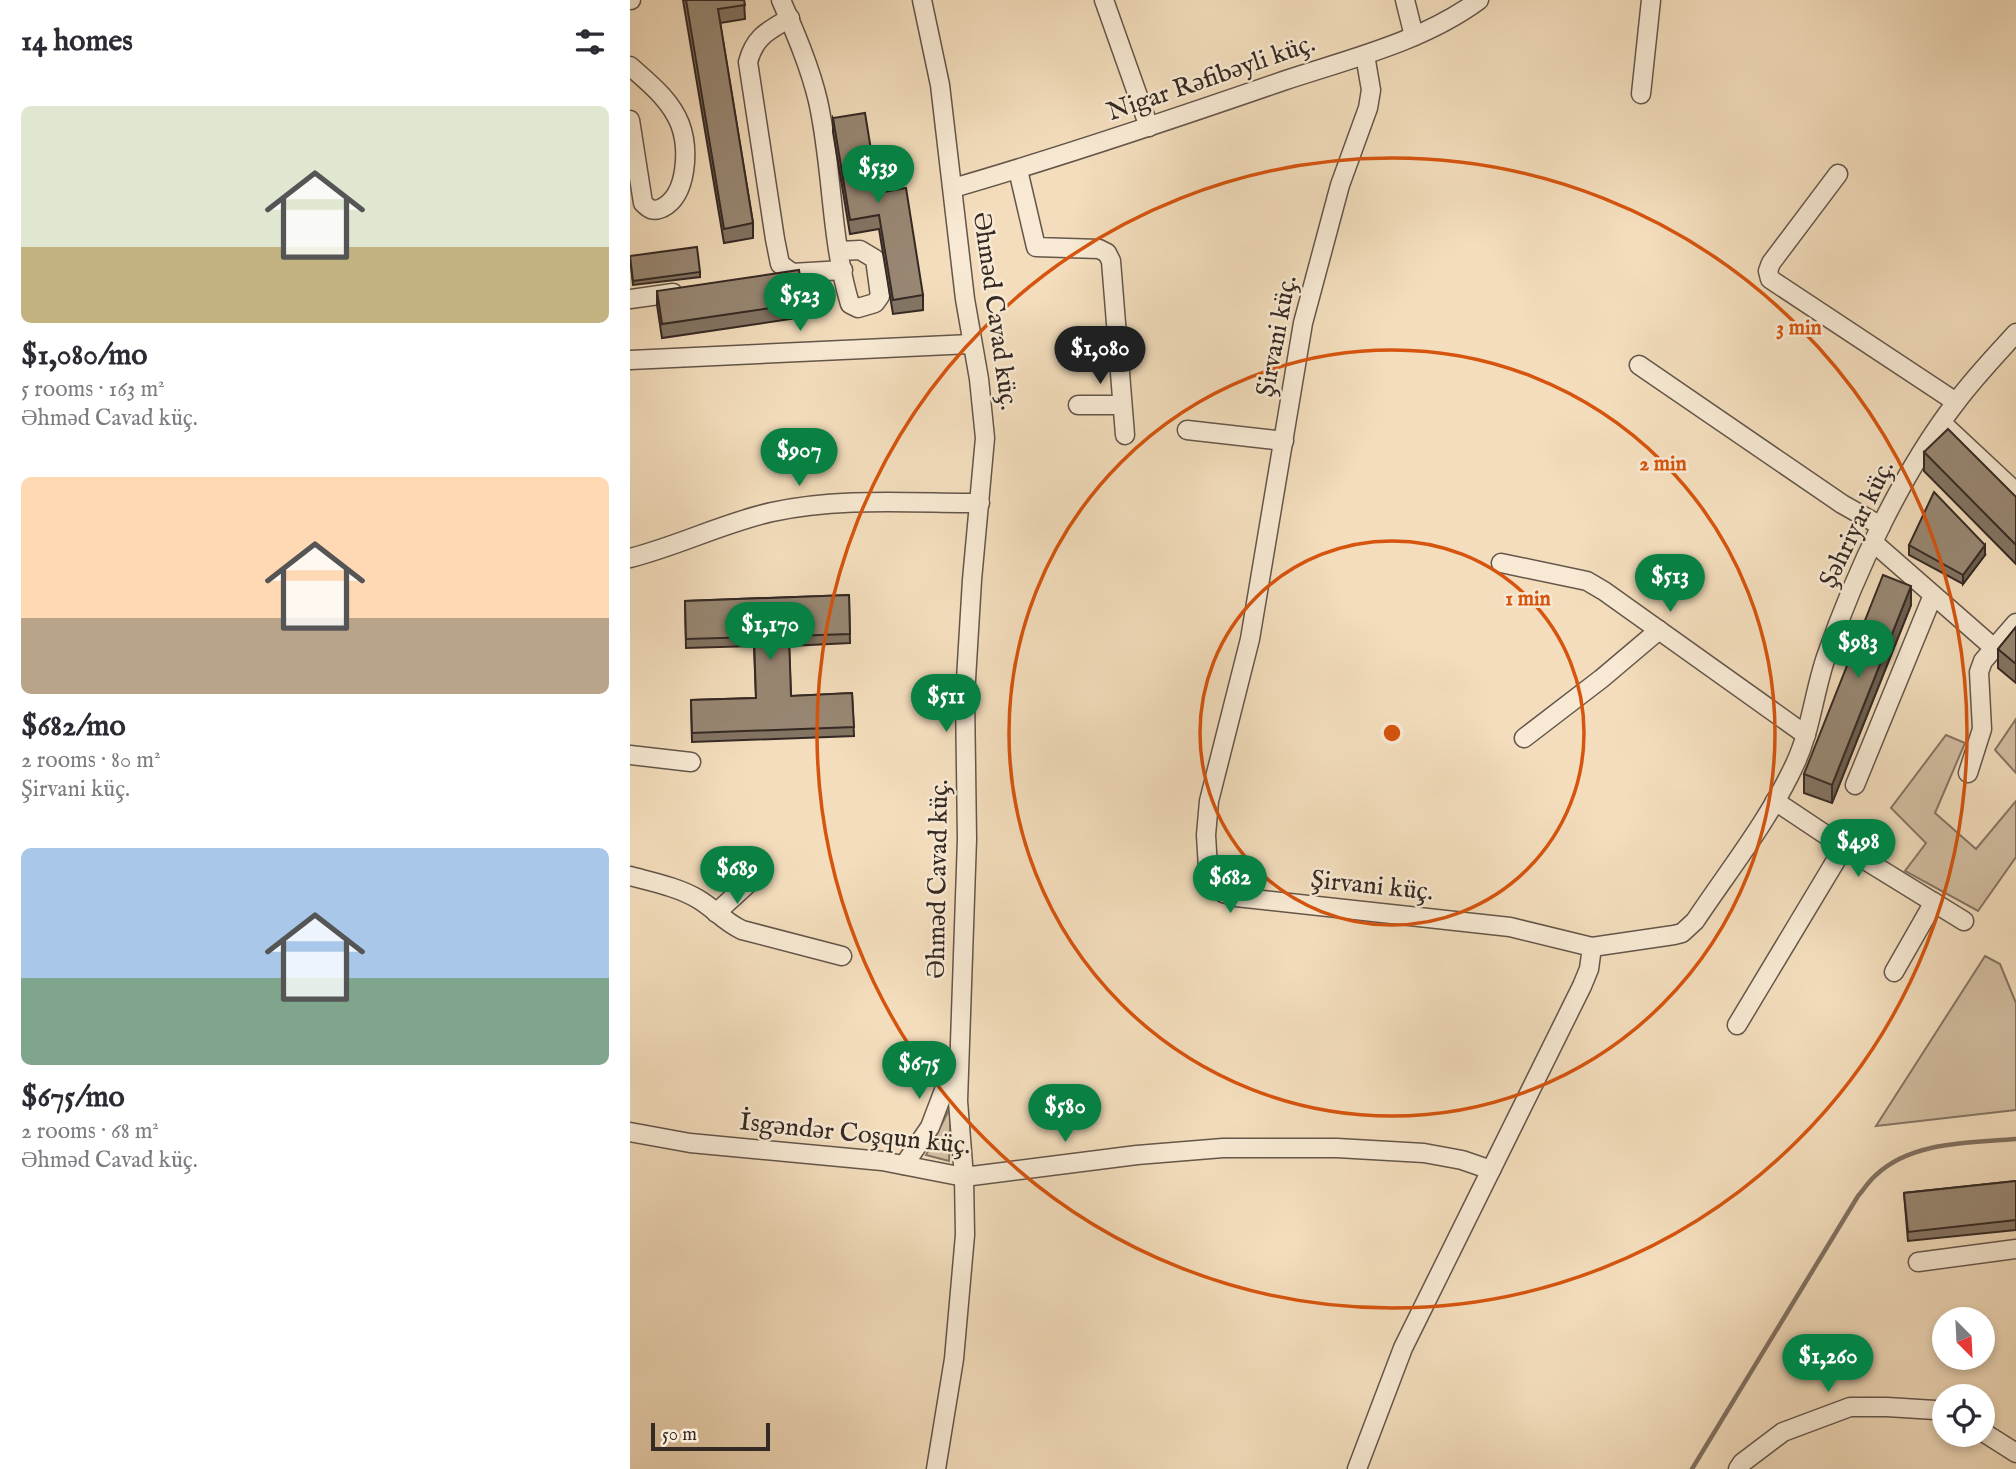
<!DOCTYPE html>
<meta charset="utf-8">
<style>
:root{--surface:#fff;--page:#f2f2f3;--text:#2b2b33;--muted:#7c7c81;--accent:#0b8043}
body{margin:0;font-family:"IM FELL English",serif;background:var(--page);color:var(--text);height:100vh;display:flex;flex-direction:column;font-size:26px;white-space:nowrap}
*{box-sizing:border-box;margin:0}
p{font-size:23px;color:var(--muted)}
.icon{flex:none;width:38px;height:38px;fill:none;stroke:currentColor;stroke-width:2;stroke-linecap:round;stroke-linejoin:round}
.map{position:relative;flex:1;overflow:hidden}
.sheet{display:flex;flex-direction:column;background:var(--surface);width:630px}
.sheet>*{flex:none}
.needle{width:46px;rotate:156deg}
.tools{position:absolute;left:1302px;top:1307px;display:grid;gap:14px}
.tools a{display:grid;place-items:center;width:63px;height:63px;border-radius:50%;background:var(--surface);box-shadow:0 4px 10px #0003;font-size:35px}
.scale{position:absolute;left:21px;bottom:18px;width:119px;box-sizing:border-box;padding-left:7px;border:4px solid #352924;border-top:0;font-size:19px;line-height:24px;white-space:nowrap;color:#352924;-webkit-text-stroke:5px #f7e9d3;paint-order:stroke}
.price{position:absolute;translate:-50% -60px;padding:0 16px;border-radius:24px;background:var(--accent);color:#fff;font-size:23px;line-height:46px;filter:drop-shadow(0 2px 4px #0008)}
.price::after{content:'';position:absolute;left:50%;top:42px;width:21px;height:16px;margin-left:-10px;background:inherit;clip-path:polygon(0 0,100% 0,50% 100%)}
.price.active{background:#222;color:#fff}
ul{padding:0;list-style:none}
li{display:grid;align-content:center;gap:14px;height:371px;padding:0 21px}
li span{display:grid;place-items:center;height:217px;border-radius:10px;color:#555}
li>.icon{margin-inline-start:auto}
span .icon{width:126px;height:126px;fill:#fffc;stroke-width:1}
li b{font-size:30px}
h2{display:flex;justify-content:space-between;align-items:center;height:84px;padding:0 21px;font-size:30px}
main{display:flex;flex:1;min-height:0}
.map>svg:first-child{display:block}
</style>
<main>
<section class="sheet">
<h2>14 homes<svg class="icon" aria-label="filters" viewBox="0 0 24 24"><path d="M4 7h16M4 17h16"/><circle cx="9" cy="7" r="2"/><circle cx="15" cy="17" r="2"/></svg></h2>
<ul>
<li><span style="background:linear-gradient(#dfe7d0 65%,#c2b280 0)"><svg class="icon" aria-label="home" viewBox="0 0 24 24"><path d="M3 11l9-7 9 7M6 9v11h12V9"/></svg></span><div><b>$1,080/mo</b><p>5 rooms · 163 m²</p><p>Əhməd Cavad küç.</p></div></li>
<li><span style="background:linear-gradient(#ffd9b3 65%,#b9a48a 0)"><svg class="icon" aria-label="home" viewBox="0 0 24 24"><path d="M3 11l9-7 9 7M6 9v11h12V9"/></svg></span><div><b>$682/mo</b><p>2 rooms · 80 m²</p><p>Şirvani küç.</p></div></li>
<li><span style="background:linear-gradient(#a9c7e8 60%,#7fa58c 0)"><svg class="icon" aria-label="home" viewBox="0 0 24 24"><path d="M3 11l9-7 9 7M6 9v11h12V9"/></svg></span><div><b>$675/mo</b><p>2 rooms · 68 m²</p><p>Əhməd Cavad küç.</p></div></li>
</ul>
</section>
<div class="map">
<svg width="1386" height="1469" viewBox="0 0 1386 1469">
<rect width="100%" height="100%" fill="#f3ddbc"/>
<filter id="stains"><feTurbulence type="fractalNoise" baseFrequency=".00286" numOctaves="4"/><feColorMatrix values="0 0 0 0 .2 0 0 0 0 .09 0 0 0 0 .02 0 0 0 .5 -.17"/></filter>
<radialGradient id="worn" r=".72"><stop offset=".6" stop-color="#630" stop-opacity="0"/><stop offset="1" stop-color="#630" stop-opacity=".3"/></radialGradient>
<g fill="#d3bea2" stroke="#847463" stroke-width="2">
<polygon points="1386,719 1386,773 1365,750"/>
<polygon points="1316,735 1335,743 1305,813 1346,849 1386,801 1386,857 1348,911 1275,871 1296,843 1261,808"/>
<polygon points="1355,956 1370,964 1386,1003 1386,1110 1246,1126"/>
<polygon points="321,1106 319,1161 296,1155"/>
</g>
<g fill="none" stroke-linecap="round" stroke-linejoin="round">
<path stroke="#807060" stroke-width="4.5" d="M1062,1469L1228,1196C1234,1189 1239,1181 1246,1175C1282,1141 1340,1143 1386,1139"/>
<g stroke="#64564a" stroke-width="21">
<g id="minor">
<polyline points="0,0 1,0"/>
<path d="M151,0C165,32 180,67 188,101C203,168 200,238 220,304L228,308L245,303L250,296L245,259L230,250L209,251"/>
<polyline points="292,0 310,85 335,299 349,379 355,438 342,580 335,696 337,839 328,1101 334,1177 335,1235 324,1359 306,1469"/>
<polyline points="474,0 519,127"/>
<polyline points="775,0 784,36"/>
<path d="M160,18C138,31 125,36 118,62L145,239L150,264L162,273L213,270"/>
<path d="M0,66C19,83 40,99 50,124C59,148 58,195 32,208C23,212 19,209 13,203L0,120"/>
<polyline points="1011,94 1021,0"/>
<polyline points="388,170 406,247 469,249 477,253 481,261 495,435"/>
<polyline points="1208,174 1141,263 1138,271 1140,279 1326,402"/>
<path d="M323,188C434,156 543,119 653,81C719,59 792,42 849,0"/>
<polyline points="0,299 43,293"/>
<polyline points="0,360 341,344"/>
<polyline points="1009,365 1212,504 1251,526"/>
<polyline points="448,405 492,405"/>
<polyline points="1312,423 1386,492"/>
<polyline points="557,430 654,441"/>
<polyline points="1244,543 1364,648"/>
<path d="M0,558C48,546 93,523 142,512C209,497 282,503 350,503"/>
<polyline points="871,563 957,581 974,591 1176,735"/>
<polyline points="894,738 971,679 1029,630"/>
<polyline points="0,755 61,762"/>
<polyline points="1338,773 1352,729 1349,672 1353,661 1386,623"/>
<polyline points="1225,785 1303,595"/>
<polyline points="1145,801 1214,847 1334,921"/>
<path d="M0,876C22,882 48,887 68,899C85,909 93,921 112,930L212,956"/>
<polyline points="86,913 133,870"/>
<path d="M962,947L1044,935L1052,933L1065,921C1099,870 1139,820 1165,764C1181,730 1184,692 1196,657C1225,573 1272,472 1327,401C1345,377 1366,355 1386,333"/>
<polyline points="1264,972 1304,902"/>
<polyline points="1107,1025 1214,847"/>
<polyline points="0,1132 60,1143 252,1161 334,1177 507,1155 593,1148 707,1148 794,1153 832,1160 861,1170"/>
<polyline points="274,1165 300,1127 324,1064"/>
<polyline points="1288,1262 1386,1249"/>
<polyline points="1353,1432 1386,1453"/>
<polyline points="727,1469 773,1348 952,986 959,969 962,947 880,927 606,897 593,893 585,883 578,868 576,835 579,801 620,639 673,323 710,185 738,108 741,90 735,55"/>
<polyline points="1108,1469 1112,1463 1153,1432 1220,1407 1257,1407 1305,1410 1314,1414"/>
</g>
</g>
<use href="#minor" stroke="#f7e9d3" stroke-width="18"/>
</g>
<g fill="#837463" stroke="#352924" stroke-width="2">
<polygon points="53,0 114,0 115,19 90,23 123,223 123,238 94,243"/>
<polygon points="203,118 248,193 293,295 293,310 263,314 249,229 220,234 203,132"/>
<polygon points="0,256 70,272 70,277 3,285"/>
<polygon points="27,291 174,303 174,317 32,338 27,305"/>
<polygon points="1294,452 1386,497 1386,564 1294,471"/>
<polygon points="1279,545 1355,555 1333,584 1279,555"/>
<polygon points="219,595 220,643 159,646 161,696 222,693 224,736 62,742 61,700 126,698 124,646 56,648 55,601"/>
<polygon points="1281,605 1202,803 1174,793 1174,774"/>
<polygon points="1386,627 1386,683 1368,668 1368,649"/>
<polygon points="1386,1181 1386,1230 1278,1241 1274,1193"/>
</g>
<g fill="#6a5e50" stroke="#352924" stroke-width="2">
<polygon points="1355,545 1355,555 1333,584 1333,575"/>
<polygon points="1281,586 1281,605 1202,803 1202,785"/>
</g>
<g fill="#988773" stroke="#352924" stroke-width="2">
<polygon points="56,0 114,0 115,5 88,9 123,223 94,229"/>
<polygon points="235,113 248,193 276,188 293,295 263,300 249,215 220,220 203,118"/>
<polygon points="67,247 70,272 3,281 0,256"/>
<polygon points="169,270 174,303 32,324 27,291"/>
<polygon points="1318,429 1386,497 1386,545 1294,452"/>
<polygon points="1304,492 1355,545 1333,575 1279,545"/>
<polygon points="1253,575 1281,586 1202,785 1174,774"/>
<polygon points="219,595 220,634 159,636 161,696 222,693 224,727 62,733 61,700 126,698 124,637 56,639 55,601"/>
<polygon points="1386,627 1386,664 1368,649"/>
<polygon points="1386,1181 1386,1220 1278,1232 1274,1193"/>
</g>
<g fill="none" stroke="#d6540e" stroke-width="3.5">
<circle cx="762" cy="733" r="192"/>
<circle cx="762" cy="733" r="383"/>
<circle cx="762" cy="733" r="575"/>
</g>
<g text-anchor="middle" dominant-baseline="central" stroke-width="5" stroke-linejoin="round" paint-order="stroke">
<g font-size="26" fill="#352924" stroke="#f7e9d3">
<text transform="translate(581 78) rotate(-19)">Nigar Rəfibəyli küç.</text>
<text transform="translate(365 311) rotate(82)">Əhməd Cavad küç.</text>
<text transform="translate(647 336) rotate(-79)">Şirvani küç.</text>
<text transform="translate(1227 524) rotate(-64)">Şəhriyar küç.</text>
<text transform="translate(308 879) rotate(-89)">Əhməd Cavad küç.</text>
<text transform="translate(742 886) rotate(6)">Şirvani küç.</text>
<text transform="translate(225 1134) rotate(6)">İsgəndər Coşqun küç.</text>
</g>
</g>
<circle cx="762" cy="733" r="10" fill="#d6540e" stroke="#f7e9d3" stroke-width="3.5"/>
<g font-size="21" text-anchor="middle" font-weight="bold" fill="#d6540e" stroke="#f7e9d3" stroke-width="5" stroke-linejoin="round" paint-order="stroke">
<text x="1169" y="334">3 min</text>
<text x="1033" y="470">2 min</text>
<text x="898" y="605">1 min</text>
</g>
<rect width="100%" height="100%" filter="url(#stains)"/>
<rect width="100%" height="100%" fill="url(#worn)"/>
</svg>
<div class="tools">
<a><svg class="needle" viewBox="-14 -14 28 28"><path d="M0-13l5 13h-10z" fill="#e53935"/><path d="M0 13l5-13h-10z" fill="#7c7c81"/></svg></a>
<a><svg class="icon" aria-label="locate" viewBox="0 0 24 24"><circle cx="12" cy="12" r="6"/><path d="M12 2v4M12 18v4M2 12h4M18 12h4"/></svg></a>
</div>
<div class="scale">50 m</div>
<b class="price" style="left:248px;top:205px">$539</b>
<b class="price" style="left:170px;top:333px">$523</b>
<b class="price active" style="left:470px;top:386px">$1,080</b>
<b class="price" style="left:169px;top:488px">$907</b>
<b class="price" style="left:1040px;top:614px">$513</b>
<b class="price" style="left:140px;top:662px">$1,170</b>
<b class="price" style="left:1228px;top:680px">$983</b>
<b class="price" style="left:316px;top:734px">$511</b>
<b class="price" style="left:1228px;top:879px">$498</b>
<b class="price" style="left:107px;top:906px">$689</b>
<b class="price" style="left:600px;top:915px">$682</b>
<b class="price" style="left:289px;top:1101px">$675</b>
<b class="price" style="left:435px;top:1144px">$580</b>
<b class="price" style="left:1198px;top:1394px">$1,260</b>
</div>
</main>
